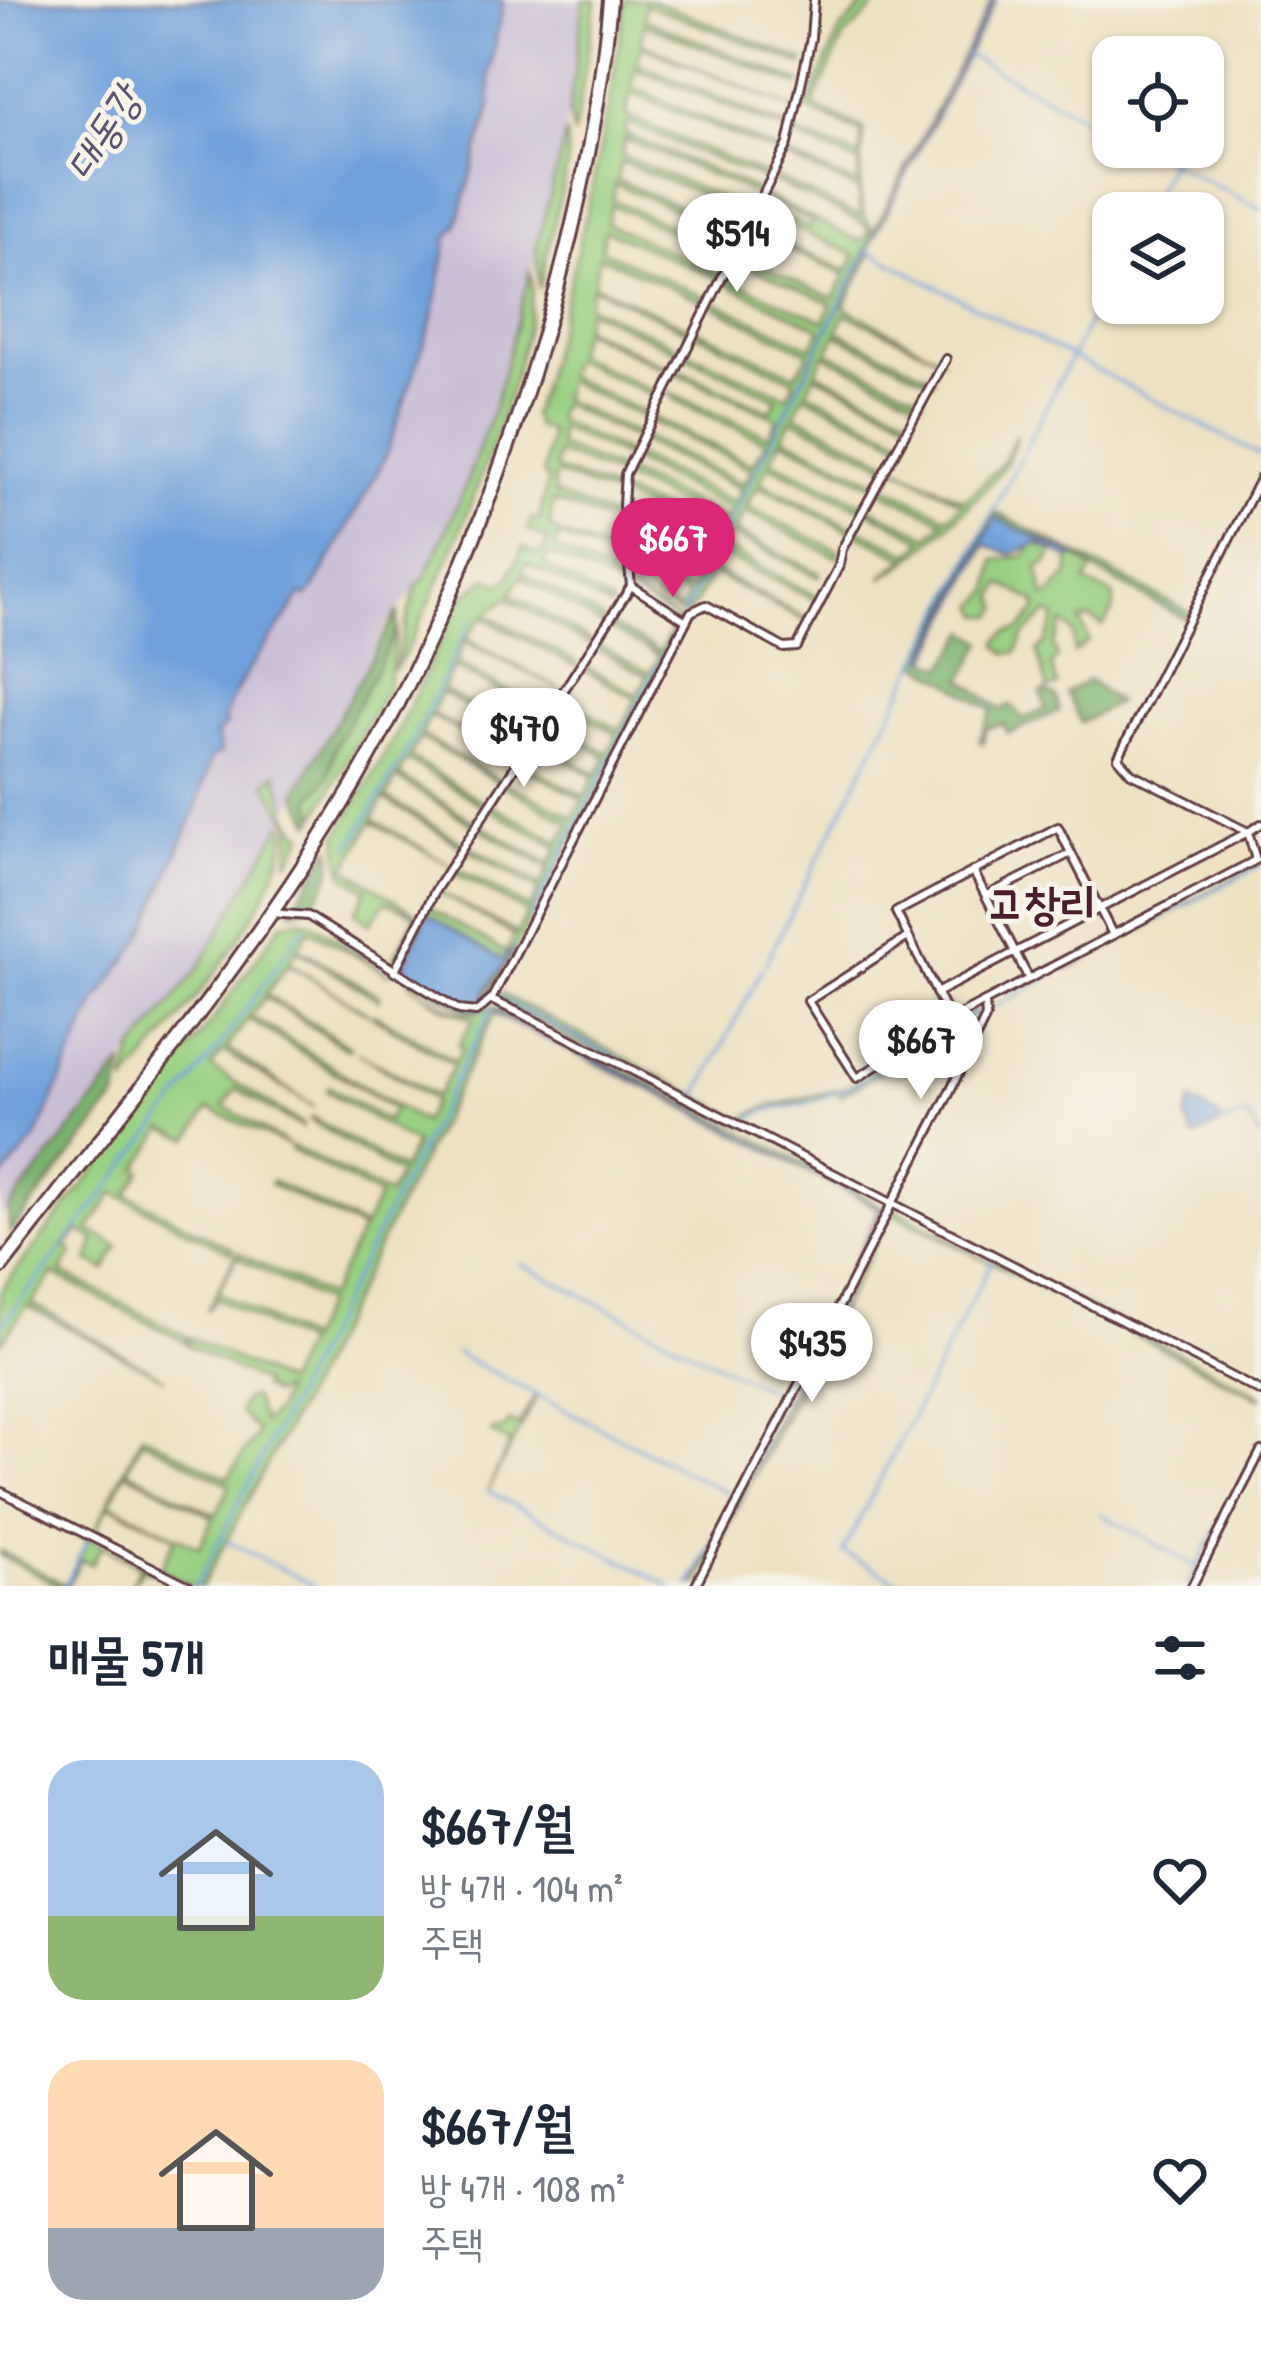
<!DOCTYPE html>
<html lang="ko">
<meta charset="utf-8">
<style>
:root{--surface:#fff;--page:#f2f2f3;--text:#1f2937;--muted:#747a83;--accent:#db2777}
body{margin:0;font-family:"Patrick Hand","Poor Story",sans-serif;background:var(--page);color:var(--text);height:100vh;display:flex;flex-direction:column;font-size:45px;white-space:nowrap}
*{box-sizing:border-box;margin:0}
p{font-size:39px;color:var(--muted)}
.icon{flex:none;width:66px;height:66px;fill:none;stroke:currentColor;stroke-width:2;stroke-linecap:round;stroke-linejoin:round}
.map{position:relative;height:1586px;overflow:hidden}
.drawer{display:flex;flex-direction:column;background:var(--surface);flex:1}
.drawer>*{flex:none}
.buttons{position:absolute;left:1092px;top:36px;display:grid;gap:24px}
.buttons a{display:grid;place-items:center;width:132px;height:132px;border-radius:24px;background:var(--surface);box-shadow:0 3px 9px #0004;font-size:60px}
.price{position:absolute;translate:-50% -102px;padding:0 27px;border-radius:42px;background:#fff;color:#222;font-size:39px;line-height:78px;filter:drop-shadow(0 3px 6px #0008)}
.price::after{content:'';position:absolute;left:50%;top:72px;width:36px;height:27px;margin-left:-18px;background:inherit;clip-path:polygon(0 0,100% 0,50% 100%)}
.price.selected{background:var(--accent);color:#fff}
ul{padding:0;list-style:none}
li{display:flex;align-items:center;gap:36px;height:300px;padding:0 48px}
li span{display:grid;place-items:center;flex:none;width:336px;height:240px;border-radius:36px;color:#555}
li>.icon{margin-inline-start:auto}
span .icon{width:144px;height:144px;fill:#fffc;stroke-width:1}
li b{font-size:51px}
h2{display:flex;justify-content:space-between;align-items:center;height:144px;padding:0 48px;font-size:51px}
.map>svg:first-child{display:block}
</style>
<div class="map">
<svg width="1261" height="1586" viewBox="0 0 1261 1586">
<rect width="100%" height="100%" fill="#f7f3e8"/>
<filter id="ink" filterUnits="userSpaceOnUse"><feTurbulence type="fractalNoise" baseFrequency=".00833" numOctaves="2"/><feDisplacementMap in="SourceGraphic" scale="24" xChannelSelector="R" yChannelSelector="G"/><feConvolveMatrix kernelMatrix="1 2 1 2 8 2 1 2 1" color-interpolation-filters="sRGB"/></filter>
<filter id="wash" filterUnits="userSpaceOnUse"><feTurbulence type="fractalNoise" baseFrequency=".004" numOctaves="4" result="noise"/><feDisplacementMap in="SourceGraphic" scale="48" xChannelSelector="R" yChannelSelector="G"/><feGaussianBlur stdDeviation="2.7" result="paint"/><feColorMatrix in="noise" values="0 0 0 0 0 0 0 0 0 0 0 0 0 0 0 0 0 1.4 0 .05"/><feComposite in="paint" operator="in"/></filter>
<g filter="url(#wash)">
<rect width="100%" height="100%" fill="#ede1c2"/>
<polygon fill="#cbbfd5" points="503,0 584,0 582,23 562,154 494,408 464,490 425,577 389,620 282,824 198,969 79,1116 82,1119 43,1170 0,1218 0,1181 44,1123 45,1110 96,1002 142,938 196,810 217,747 216,734 225,725 224,719 240,677 286,620 301,593 313,590 385,458 433,317 448,235 457,227 483,144 491,105 489,73"/>
<g fill="#99d082" stroke="#727856" stroke-width="3" fill-rule="evenodd">
<polygon points="584,0 596,0 574,136 569,114"/>
<path d="M625,0H651L804,61L803,65L645,4L644,19L800,82L799,86L644,24L641,43L794,109L641,45L637,63L789,128L788,132L635,68L632,87L781,152L780,155L630,93L627,116L769,177L767,181L627,123L625,134L762,192L760,196L624,139L622,156L753,211L751,215L621,162L617,180L742,233L739,238L615,184L613,200L732,253L729,258L611,205L607,223L721,275L719,279L605,230L601,250L709,298L707,303L599,256L594,284L694,330L692,333L592,287L588,305L684,349L682,354L587,309L583,327L674,370L672,373L582,330L573,353L661,395L660,399L572,359L565,375L651,416L649,420L566,381L561,399L640,436L638,440L561,404L556,414L558,421L631,455L629,459L559,428L558,446L623,472L621,477L557,453L555,469L620,493L619,498L559,475L554,477V494L622,521V527L553,501L550,525L555,532L625,558L626,562L620,561L560,537L555,548L627,584L624,589L550,554L544,565L612,604L610,608L526,563L523,573L603,619L600,624L521,577L511,594L590,640L588,644L507,598L486,614L576,662L574,666L482,617L466,639L560,689L464,642L456,662L545,712L544,715L453,667L443,690L530,737L527,741L441,693L432,714L515,760L430,716L422,735L502,781L501,784L420,738L410,757L488,805L486,808L407,760L399,775L476,823L474,826L397,778L386,797L463,843L461,846L384,799L373,819L449,864L372,822L346,868L419,915L394,967L390,966L416,915L386,901L370,924L355,912L367,890L342,874L338,835L396,734L460,600L486,578L501,584L508,579L523,547L541,555L548,540L527,530L531,519L539,520L548,478L543,475L550,431L536,427L532,415C574,279 606,142 625,0Z"/>
<path d="M869,0H882L843,39L813,106L864,129C864,158 851,208 874,230L992,0L684,613L868,252L870,256L844,307L944,360L846,314L837,331L934,378L932,382L836,335L828,352L923,397L921,402L824,355L816,372L913,417L911,420L814,375L807,391L901,438L899,442L804,395L795,414L888,461L886,465L792,419L783,436L877,482L875,486L781,440L771,460L865,504L862,509L769,465L760,482L852,527L850,531L758,486L747,506L839,551L838,558L745,511L735,531L820,573L819,577L732,535L725,548L822,599L820,602L722,555L713,570L810,620L809,623L712,574L694,606L683,616L652,596L680,610L688,596L632,571L631,566L690,591L697,578L629,548V543L698,573L705,560L627,526V520L706,556L715,541L624,499L625,494L718,534L723,523L626,480L628,473L726,518L731,510L633,461L635,456L734,503L741,489L642,442L644,437L743,484L752,469L652,422L654,418L753,464L766,442L678,402L667,392L769,436L777,418L678,374L680,370L771,411L777,399L686,356L688,352L787,396L795,381L697,334L698,330L796,375L809,353L711,305L713,301L811,347L821,329L723,282L725,277L824,321L831,303L733,260L736,255L834,298L845,275L747,232L748,229L847,271L855,255L768,216L770,211L810,228L813,223L764,199L765,196L860,241L871,233L860,222L773,181L775,177L860,217L858,190L784,157L786,154L858,185L859,163L792,136L794,132L860,157L861,132L800,106L801,102L809,103L839,32Z"/>
<polygon points="566,132 568,162 539,289 536,249"/>
<path d="M530,272C548,325 430,622 393,671L416,587L425,577L464,490L494,408Z"/>
<path d="M1017,434C1015,442 1012,453 1007,461C993,487 907,568 881,578L906,558L854,532L857,528L911,554L924,540L866,510L868,507L929,536L944,521L877,489L880,484L949,517L962,503L891,464L965,500L1001,464Z"/>
<polygon points="1035,543 1054,551 1047,564 1038,567 1044,596 1048,597 1069,575 1069,559 1076,557 1093,569 1086,582 1114,596 1113,611 1103,626 1090,618 1080,621 1089,641 1074,653 1074,633 1063,623 1053,646 1058,657 1051,664 1057,686 1048,689 1037,651 1045,644 1056,617 1047,613 1023,637 1017,652 1007,654 998,646 999,639 1008,632 1021,629 1037,609 1036,602 1002,584 995,596 1000,608 994,616 982,615 977,606 991,590 995,560 1024,556"/>
<path d="M628,591H632L681,622V628L491,996L485,1002C491,980 505,973 513,949L502,960L428,914L404,961L403,969L449,998L480,1010H467L399,971V966L429,907L505,952L515,936L437,891L517,933L527,913L451,870L454,866L530,909L539,890L465,848L467,845L541,885L549,868L477,827L479,824L550,864L558,847L489,809L492,805L560,842L570,823L504,786L506,783L574,817L582,799L517,765L519,762L585,796L594,776L531,742L533,740L598,774L606,757L544,723L546,719L608,753L617,734L557,702L560,697L620,730L636,699L579,667L581,664L638,695L647,676L591,646L593,642L650,673L659,656L604,626L606,622L660,652L677,620Z"/>
<polygon points="397,630 387,688 316,817 311,799 330,773 335,747"/>
<path d="M277,773C284,794 285,821 304,835L288,864L292,827L266,783Z"/>
<path d="M282,824L286,827C284,902 173,1026 125,1085L132,1053L198,969Z"/>
<polygon points="1261,864 1068,970 1065,966"/>
<polygon points="300,919 312,923 391,975 309,930 298,948 380,996 379,1000 297,950 289,963 370,1015 288,964 266,994 350,1047 348,1050 265,997 250,1016 337,1069 335,1073 248,1019 227,1048 314,1107 223,1051 211,1067 303,1125 302,1128 236,1089 224,1106 291,1147 209,1109 190,1139 164,1129 138,1168 142,1171 127,1194 233,1249 231,1253 114,1193 89,1230 118,1246 105,1270 88,1261 95,1240 79,1231 66,1247 73,1252 61,1272 188,1337 185,1342 53,1274 32,1303 166,1379 27,1306 0,1344 0,1291 212,1021 282,923"/>
<path d="M408,982C433,998 462,1025 491,1006L513,1013L834,1179L886,1209L693,1586L881,1210L626,1074L495,1012L299,1405L202,1586H193L160,1569L176,1537L109,1505L94,1533L142,1434L228,1478L258,1432L239,1412L245,1399L253,1397L263,1422L277,1409L283,1390L272,1394L262,1387L263,1383L187,1345L191,1338L285,1383L304,1344L216,1298L207,1311L237,1252L328,1297L362,1230L270,1184L272,1181L364,1227L379,1196L291,1150L293,1147L389,1195L399,1174L310,1120L312,1117L402,1170L415,1144L327,1091L329,1087L387,1121L394,1109L338,1074L340,1072L423,1122L434,1100L357,1052L437,1096L454,1065L373,1017L374,1014L455,1061L463,1048L458,1045L474,1019L444,1008ZM237,1257L325,1303L307,1340L218,1292ZM142,1439L230,1485L216,1515L127,1470ZM126,1472L213,1517L199,1547L110,1503Z"/>
<polygon points="498,992 742,1119 766,1107 845,1088 978,1010 862,1080 897,1062 838,1097 854,1085 811,1101 761,1110 745,1127 496,999"/>
<polygon points="896,1209 990,1262 891,1213 697,1586 891,1210"/>
<polygon points="994,1260 1261,1395 1261,1399 993,1263"/>
<polygon points="535,1395 537,1396 487,1492 510,1443 491,1433 493,1430 503,1429 510,1421 518,1426"/>
<polygon points="0,1494 185,1586 143,1568 130,1586 140,1566 102,1546 91,1564 81,1560 67,1586 60,1586 0,1555 0,1551 66,1585 88,1540"/>
</g>
<g fill="#7ab270" stroke="#62684e" stroke-width="3">
<polygon points="994,511 1190,613 1187,620 1093,569 1086,561 995,518 925,658 944,667 968,631 984,642 963,679 1001,710 1011,705 1023,719 1046,709 1041,693 1045,691 1056,697 1059,711 1008,734 1003,724 986,729 983,743 979,741 992,710 918,663"/>
<polygon points="398,611 397,630 335,747 328,777 311,799 316,817 312,823 296,793"/>
<polygon points="1088,680 1117,702 1081,723 1066,693"/>
<path d="M331,847C337,871 319,910 291,911Z"/>
<polygon points="124,1063 117,1098 10,1233 8,1209"/>
</g>
<g fill="#71a1db" stroke="#5e6083" stroke-width="3">
<path d="M0,0H503V4L489,73L491,105L457,227L448,236L433,317L385,458L313,590L306,597L301,594C276,638 240,670 224,719L226,725L216,734L221,753L211,758L196,809L142,938L96,1002L36,1138L0,1181Z"/>
<polygon points="992,0 996,0 866,253"/>
<polygon points="995,518 1076,557 1069,559 1039,543 1011,554 986,545 928,660 925,658"/>
<polygon points="428,914 501,959 515,948 486,990 480,1010 449,998 403,969"/>
<polygon points="496,1011 626,1074 881,1209 875,1228 764,1444 880,1209 666,1097 497,1015"/>
<polygon points="1191,1101 1219,1117 1222,1123 1194,1138 1186,1118"/>
</g>
<g fill="none" stroke-linecap="round" stroke-linejoin="round">
<g stroke="#71a1db" stroke-width="3">
<polyline points="967,55 1113,133"/>
<polyline points="1140,147 1261,209"/>
<polyline points="1144,213 1178,147"/>
<polyline points="869,251 1261,456"/>
<polyline points="684,613 866,253"/>
<polyline points="350,847 411,744 472,619"/>
<polyline points="1175,910 1261,865"/>
<polyline points="530,918 680,622"/>
<polyline points="765,964 1113,274"/>
<polyline points="1066,968 1173,911"/>
<polyline points="497,997 735,1119"/>
<polyline points="996,1006 1057,973"/>
<polyline points="697,1096 762,969"/>
<polyline points="1222,1123 1247,1115 1261,1137"/>
<polyline points="743,1124 764,1111 805,1104 850,1087 982,1010"/>
<polyline points="521,1264 784,1398"/>
<polyline points="0,1327 220,1046 304,927"/>
<polyline points="455,1353 735,1497"/>
<polyline points="489,1492 671,1586"/>
<polyline points="1101,1514 1194,1565"/>
<polyline points="226,1540 314,1586"/>
<polyline points="65,1586 87,1540"/>
<polyline points="196,1586 492,1008"/>
<polyline points="690,1586 763,1444"/>
<polyline points="907,1586 843,1552 992,1261"/>
<polyline points="1187,1586 1261,1444"/>
</g>
</g>
</g>
<g filter="url(#ink)">
<g fill="none" stroke-linecap="round" stroke-linejoin="round">
<g stroke="#623c42" stroke-width="12">
<g id="street">
<polyline points="631,586 685,620"/>
<polyline points="1248,832 1131,773 1118,758 1261,477"/>
<polyline points="973,871 1029,979"/>
<polyline points="986,896 1071,853 1113,935"/>
<polyline points="271,913 308,916 459,1010 476,1012 491,1000 518,1012 1261,1392"/>
<polyline points="908,937 808,1001 857,1078 950,1020 1256,860 1248,832 1261,824"/>
<polyline points="394,972 436,889 631,586 623,505 625,474 788,144 811,38 814,0"/>
<polyline points="936,993 1248,832"/>
<polyline points="491,1000 691,612 706,605 784,648 797,647 839,566 842,549 946,359"/>
<polyline points="950,1020 896,912 1058,827 1071,853"/>
<polyline points="0,1491 189,1586"/>
<polyline points="695,1586 947,1097 986,1017 985,1002"/>
<polyline points="1192,1586 1261,1451"/>
</g>
</g>
<g stroke="#623c42" stroke-width="18">
<path id="highway" d="M0,1268C113,1122 233,980 331,822C473,595 586,268 610,0"/>
</g>
<use href="#street" stroke="#fff" stroke-width="6"/>
<use href="#highway" stroke="#fff" stroke-width="12"/>
</g>
</g>
<g text-anchor="middle" dominant-baseline="central" stroke-width="10" stroke-linejoin="round" paint-order="stroke">
<g font-size="42" font-style="italic" fill="#5a5371" stroke="#f7f3e8">
<text transform="translate(102 132) rotate(-57)">대동강</text>
</g>
<g font-size="45" font-weight="bold" fill="#4a1f2b" stroke="#f7f3e8">
<text x="1042" y="902">고창리</text>
</g>
</g>
</svg>
<div class="buttons">
<a><svg class="icon" aria-label="locate" viewBox="0 0 24 24"><circle cx="12" cy="12" r="6"/><path d="M12 2v4M12 18v4M2 12h4M18 12h4"/></svg></a>
<a><svg class="icon" aria-label="layers" viewBox="0 0 24 24"><path d="M12 4l9 5-9 5-9-5zM3 14l9 5 9-5"/></svg></a>
</div>
<b class="price" style="left:737px;top:295px">$514</b>
<b class="price selected" style="left:673px;top:600px">$667</b>
<b class="price" style="left:524px;top:790px">$470</b>
<b class="price" style="left:921px;top:1102px">$667</b>
<b class="price" style="left:812px;top:1405px">$435</b>
</div>
<section class="drawer">
<h2>매물 5개<svg class="icon" aria-label="filters" viewBox="0 0 24 24"><path d="M4 7h16M4 17h16"/><circle cx="9" cy="7" r="2"/><circle cx="15" cy="17" r="2"/></svg></h2>
<ul>
<li><span style="background:linear-gradient(#a9c7e8 65%,#8fb573 0)"><svg class="icon" aria-label="home" viewBox="0 0 24 24"><path d="M3 11l9-7 9 7M6 9v11h12V9"/></svg></span><div><b>$667/월</b><p>방 4개 · 104 m²</p><p>주택</p></div><svg class="icon" aria-label="heart" viewBox="0 0 24 24"><path d="M12 20l-8-8c-3-5 5-10 8-4 3-6 11-1 8 4z"/></svg></li>
<li><span style="background:linear-gradient(#ffd9b3 70%,#9aa5b1 0)"><svg class="icon" aria-label="home" viewBox="0 0 24 24"><path d="M3 11l9-7 9 7M6 9v11h12V9"/></svg></span><div><b>$667/월</b><p>방 4개 · 108 m²</p><p>주택</p></div><svg class="icon" aria-label="heart" viewBox="0 0 24 24"><path d="M12 20l-8-8c-3-5 5-10 8-4 3-6 11-1 8 4z"/></svg></li>
</ul>
</section>
